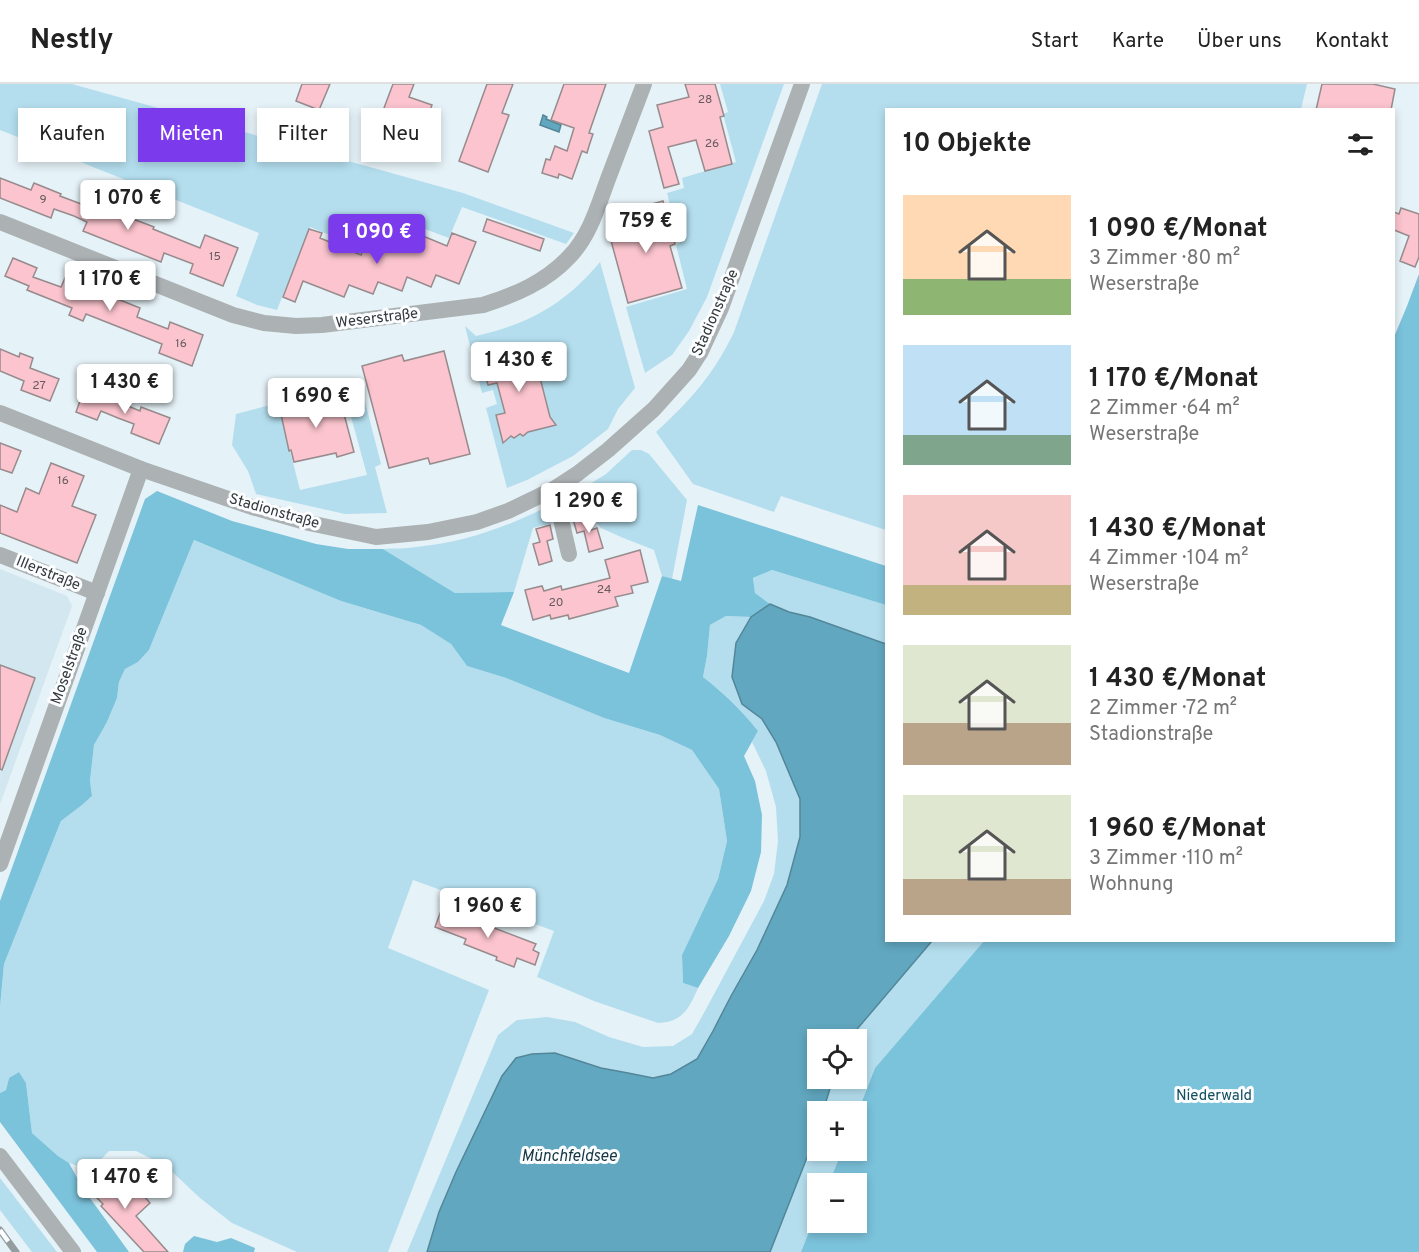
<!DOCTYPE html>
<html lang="de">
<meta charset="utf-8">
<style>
:root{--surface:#fff;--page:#f2f2f2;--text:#222;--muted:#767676;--line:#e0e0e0;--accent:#7c3aed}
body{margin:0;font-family:Overpass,sans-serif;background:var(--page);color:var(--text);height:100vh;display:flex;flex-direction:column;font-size:22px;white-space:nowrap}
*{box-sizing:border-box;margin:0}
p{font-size:20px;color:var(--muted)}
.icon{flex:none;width:33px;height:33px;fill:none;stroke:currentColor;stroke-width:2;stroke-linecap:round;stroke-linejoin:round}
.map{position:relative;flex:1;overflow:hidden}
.sheet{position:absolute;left:885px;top:24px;width:510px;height:834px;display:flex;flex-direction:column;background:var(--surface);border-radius:0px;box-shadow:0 3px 9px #0003}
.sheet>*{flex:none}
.hud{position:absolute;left:18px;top:24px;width:570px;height:54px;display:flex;gap:12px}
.fabs{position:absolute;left:807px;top:945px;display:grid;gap:12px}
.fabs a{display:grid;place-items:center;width:60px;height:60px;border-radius:0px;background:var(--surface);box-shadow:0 3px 9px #0003;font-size:30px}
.price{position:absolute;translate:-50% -51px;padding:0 14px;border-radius:6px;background:#fff;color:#222;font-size:20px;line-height:39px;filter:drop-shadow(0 2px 3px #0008)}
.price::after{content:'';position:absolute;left:50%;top:36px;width:18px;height:14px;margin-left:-9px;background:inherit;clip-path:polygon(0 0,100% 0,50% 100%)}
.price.current{background:var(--accent);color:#fff}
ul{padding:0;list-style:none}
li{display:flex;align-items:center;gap:18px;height:150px;padding:0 18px}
li span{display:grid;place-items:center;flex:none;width:168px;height:120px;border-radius:0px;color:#555}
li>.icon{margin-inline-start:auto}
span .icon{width:72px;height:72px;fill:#fffc;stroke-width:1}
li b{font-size:26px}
h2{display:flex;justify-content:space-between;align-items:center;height:72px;padding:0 18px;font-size:26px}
.pill{padding:0 21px;border-radius:0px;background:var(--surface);box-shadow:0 3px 9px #0003;font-size:21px;line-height:54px}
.pill.current{background:var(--accent);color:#fff}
header{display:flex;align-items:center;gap:36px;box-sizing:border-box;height:84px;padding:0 30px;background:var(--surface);border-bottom:2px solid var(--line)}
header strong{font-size:28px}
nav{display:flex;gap:33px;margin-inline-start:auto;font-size:21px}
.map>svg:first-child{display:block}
</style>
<header>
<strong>Nestly</strong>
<nav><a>Start</a><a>Karte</a><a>Über uns</a><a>Kontakt</a></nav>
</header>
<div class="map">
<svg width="1419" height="1168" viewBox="0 0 1419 1168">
<rect width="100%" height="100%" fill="#e5f2f7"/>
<polygon fill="#d2e7ef" points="0,485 67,512 72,522 0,720"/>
<g fill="#b4deee">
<polygon points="0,0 72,0 463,109 574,149 566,160 462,123 449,154 425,145 420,157 396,148 390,161 365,151 360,163 310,143 277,226 257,221 236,212 259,149 0,46"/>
<polygon points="720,0 784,0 707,213 689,247 672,271 645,289 626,223 687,205 676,161 680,159 667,109 684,104 682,94 736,78 723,30 728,28"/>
<path d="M822,0H1307L1301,25L886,26V446L781,412L774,428L693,400L656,348C690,317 714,290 734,248Z"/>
<path d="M600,178L635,304L618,325L608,345L573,372L527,396L507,404L486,324L497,320L493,306L482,309L465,242L476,252C529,240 565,220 600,178Z"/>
<polygon points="362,306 381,380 375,383 387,429 345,430 256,410 248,387 232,361 236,330 278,319 300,406 367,391 344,307"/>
<polygon points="632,366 641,366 649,370 687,416 672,495 662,492 654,466 621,453 601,444 589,429 566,415 606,390"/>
<path d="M548,422L552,439L533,444L514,508L455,509L383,465C394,464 405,465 416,463C462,459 508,443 548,422Z"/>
<path d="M194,456L341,517L421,541L451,560L467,582L506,594L604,634L660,651L692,666L719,705L727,757L718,795L682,871L683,899L698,904C689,925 682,938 658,939L594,917L537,893L554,847L413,796L388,864L489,906L388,1168H297L232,1139L200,1114L166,1082L136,1067H109L91,1086L69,1079L58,1072L32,1049L26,999L19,988L9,994L6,1006L0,1009V923L4,880L61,737L82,721L92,712L90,697L94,661L107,638L117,614L119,598L125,585L138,578L149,566Z"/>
<polygon points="772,486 886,521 886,560 810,533 789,528 770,520 755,509 753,494"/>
<path d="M726,532L751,533L736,559L742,620L762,634L776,658L800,715V753L787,801L757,866L731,912L713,947L697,975L671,990L653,994L601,984L587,979L502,992L456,1088L427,1168H407L498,951L517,936L547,933L575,938L609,953L643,963L673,962L692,950L705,927L764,817L774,790L778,757L776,723L766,687L752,658L758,647C741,626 724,609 703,593L707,572L710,541Z"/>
<polygon points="932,857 984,857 875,984 857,1030 856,1028 823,1028 833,995 856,994 856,956 852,955 858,944"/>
<polygon points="817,1044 818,1066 842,1067 829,1099 818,1100 817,1127 801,1168 770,1168"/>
<polygon points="0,1094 57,1168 32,1168 0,1126"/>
</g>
<g fill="#7bc2db">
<polygon points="1419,190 1419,1168 801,1168 817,1127 818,1138 856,1138 856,1100 829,1099 842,1067 856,1066 857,1030 875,984 984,857 1394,856 1394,253 1407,222"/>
<path d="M157,407L232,437L316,460L348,465H383L455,509L514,508L501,541L629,589L662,492L681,497L698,421L886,482V521L772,486L753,494L755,509L770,520L751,533L726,532L710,541L707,572L703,593C725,610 741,626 758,647L744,672L755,697L762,731L761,768L751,807L729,852L698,904L683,899L682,871L718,795L727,757L719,705L692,666L660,651L604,634L506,594L467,582L451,560L421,541L341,517L194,456L149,566L138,578L125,585L119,598L117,614L107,638L94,661L90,697L92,712L82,721L61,737L4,880L0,923V817L145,415Z"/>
<polygon points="19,988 26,999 32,1049 58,1072 69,1079 82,1103 129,1168 97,1168 0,1038 0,1009 6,1006 9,994"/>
<polygon points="194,1152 217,1158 231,1154 255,1164 254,1168 183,1168 185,1160"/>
</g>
<g fill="#61a7c0" stroke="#538698" stroke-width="1.5">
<polygon points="543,31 547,33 546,35 561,41 559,48 540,41"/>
<polygon points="770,520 789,528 810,533 886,560 886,856 932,857 858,944 852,955 818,956 818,994 833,995 823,1027 818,1028 817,1044 815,1053 770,1168 427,1168 439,1128 456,1088 502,992 516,974 532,970 555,969 601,984 628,989 653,994 671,990 697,975 713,947 731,912 757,866 787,801 800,753 800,715 776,658 762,635 742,620 732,593 736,559 751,533"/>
</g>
<g fill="#fbc4ce" stroke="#978b8d" stroke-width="1.5">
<polygon points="302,0 330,0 319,26 296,17"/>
<polygon points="393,0 414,0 409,13 432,21 426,37 422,35 415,53 378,40"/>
<polygon points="487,0 513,0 502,29 509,31 488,88 459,77"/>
<polygon points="564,0 606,0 589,49 593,50 589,62 587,69 582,67 572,95 559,90 558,94 542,89 546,75 550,76 555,62 567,67 574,44 551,36"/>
<polygon points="685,0 715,0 724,32 720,33 732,80 705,87 696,56 668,63 679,100 664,104 649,47 663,43 657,21 689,13"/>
<polygon points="1322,0 1373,0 1395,5 1391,26 1316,26"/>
<polygon points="0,94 31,106 34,99 61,110 60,112 92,124 94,120 154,143 153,145 200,164 205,151 238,164 223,202 190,189 193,180 164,169 161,178 83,147 87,138 74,132 54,125 51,134 0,114"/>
<polygon points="663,117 675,160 670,162 682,204 628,219 607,142 639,133 637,124"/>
<polygon points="1401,124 1419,130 1419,173 1415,183 1400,177 1409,152 1394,146 1394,128 1399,130"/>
<polygon points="487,135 544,155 540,167 483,147"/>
<polygon points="309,145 322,149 320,154 361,171 366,158 390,168 395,155 418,164 423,152 447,162 452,149 476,158 459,200 436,191 431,203 407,193 402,207 378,198 373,210 349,201 344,213 303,197 295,218 283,213"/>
<polygon points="13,174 37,184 33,193 61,203 65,194 140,224 137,233 168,245 170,238 203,251 192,282 159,269 162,260 86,230 83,237 69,231 72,224 27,206 29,202 5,192"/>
<polygon points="536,264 535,274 550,333 556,341 528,348 523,352 520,350 514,354 511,352 503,359 496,331 505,329 497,299 488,301 481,273 492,276 493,273 501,274 502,270 509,271"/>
<polygon points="0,265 19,273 20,269 33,274 30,284 59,295 50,317 21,306 24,297 0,287"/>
<polygon points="444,267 470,370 430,380 428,374 389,384 362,282 402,271 404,277"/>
<polygon points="84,306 93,309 94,308 140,327 141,323 170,334 159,360 131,349 134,340 118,334 101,327 97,336 76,328"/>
<polygon points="339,311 354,368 337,373 336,369 294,378 291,366 289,367 279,321 296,316 297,321"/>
<polygon points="0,359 21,367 12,389 0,385"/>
<polygon points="51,379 84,392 72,422 96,431 77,479 0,449 0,421 17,428 26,404 39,410"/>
<polygon points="587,432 591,446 597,444 603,464 589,468 584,447 577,449 573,435"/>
<polygon points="550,441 553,455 547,457 552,477 539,481 533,460 540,458 536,445"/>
<polygon points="640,466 648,498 631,502 633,509 615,513 618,522 569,535 568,531 551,535 550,531 533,536 525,506 542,502 544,507 561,502 562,506 610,494 605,476"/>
<polygon points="0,581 35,594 2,686 0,685"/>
<polygon points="442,824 536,860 533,866 539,869 535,881 517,874 514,883 496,876 497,873 464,860 466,855 435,843"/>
<polygon points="101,1086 120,1105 130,1096 150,1119 136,1132 168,1168 144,1168 101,1122 103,1120 85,1102"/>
</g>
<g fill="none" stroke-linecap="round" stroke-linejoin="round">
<g stroke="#acb1b3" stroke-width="16">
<path d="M0,138L233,231L264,239L296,242L322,241L483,221C515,211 546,198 570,172C590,151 598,122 608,95C620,63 632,32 644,0"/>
<polyline points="0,329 141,385 252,423 309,439 376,453 428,448 477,438 508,427 554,405 577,390 608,366 654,325 689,286 700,269 721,224 802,0"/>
<polyline points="554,405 569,470"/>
<polyline points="0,471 97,509"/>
<polyline points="0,780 141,385"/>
<polyline points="0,1072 73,1168"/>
</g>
<g stroke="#949ea1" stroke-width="7">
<polyline id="rail" points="0,1146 16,1168"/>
</g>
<use href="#rail" stroke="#fbfdfe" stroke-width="4.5" stroke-dasharray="14" stroke-linecap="butt"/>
</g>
<g text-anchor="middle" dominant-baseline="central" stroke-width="6" stroke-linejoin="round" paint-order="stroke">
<g font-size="12" fill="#655b5f">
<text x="705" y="16">28</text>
<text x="712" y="60">26</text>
<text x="43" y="116">9</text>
<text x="215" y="173">15</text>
<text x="181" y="260">16</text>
<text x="39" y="302">27</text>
<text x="63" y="397">16</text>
<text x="604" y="506">24</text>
<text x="556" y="519">20</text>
</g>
<g font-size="15" fill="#33383a" stroke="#fbfdfe">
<text transform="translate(716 229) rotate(-66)">Stadionstraße</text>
<text transform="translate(377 235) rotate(-7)">Weserstraße</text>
<text transform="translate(274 428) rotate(16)">Stadionstraße</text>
<text transform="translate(48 490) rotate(22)">Illerstraße</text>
<text transform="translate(70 582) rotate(-70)">Moselstraße</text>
</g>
<g font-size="15" fill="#124e60" stroke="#fbfdfe">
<text x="1214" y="1012">Niederwald</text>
</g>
<g font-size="16" font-style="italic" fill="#143642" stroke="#fbfdfe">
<text x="569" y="1073">Münchfeldsee</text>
</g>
</g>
</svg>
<div class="fabs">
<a><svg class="icon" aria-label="locate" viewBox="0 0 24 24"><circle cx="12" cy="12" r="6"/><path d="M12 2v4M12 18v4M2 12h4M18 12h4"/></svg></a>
<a>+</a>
<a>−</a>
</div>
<b class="price" style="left:128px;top:147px">1 070 €</b>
<b class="price" style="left:646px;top:170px">759 €</b>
<b class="price current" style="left:377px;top:181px">1 090 €</b>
<b class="price" style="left:110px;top:228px">1 170 €</b>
<b class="price" style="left:519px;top:309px">1 430 €</b>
<b class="price" style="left:125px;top:331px">1 430 €</b>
<b class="price" style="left:316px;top:345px">1 690 €</b>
<b class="price" style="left:589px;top:450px">1 290 €</b>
<b class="price" style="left:488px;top:855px">1 960 €</b>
<b class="price" style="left:125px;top:1126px">1 470 €</b>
<div class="hud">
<a class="pill">Kaufen</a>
<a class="pill current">Mieten</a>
<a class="pill">Filter</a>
<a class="pill">Neu</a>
</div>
<section class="sheet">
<h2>10 Objekte<svg class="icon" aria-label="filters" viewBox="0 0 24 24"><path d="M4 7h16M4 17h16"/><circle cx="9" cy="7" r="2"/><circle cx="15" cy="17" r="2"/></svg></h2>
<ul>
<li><span style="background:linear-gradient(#ffd9b3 70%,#8fb573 0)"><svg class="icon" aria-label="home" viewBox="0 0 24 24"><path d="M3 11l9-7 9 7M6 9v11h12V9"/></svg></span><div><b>1 090 €/Monat</b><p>3 Zimmer · 80 m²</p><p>Weserstraße</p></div></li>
<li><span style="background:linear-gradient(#bfe0f5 75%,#7fa58c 0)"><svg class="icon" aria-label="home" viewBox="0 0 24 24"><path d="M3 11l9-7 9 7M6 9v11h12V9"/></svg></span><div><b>1 170 €/Monat</b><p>2 Zimmer · 64 m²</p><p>Weserstraße</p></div></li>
<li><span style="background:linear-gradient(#f6c9c9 75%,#c2b280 0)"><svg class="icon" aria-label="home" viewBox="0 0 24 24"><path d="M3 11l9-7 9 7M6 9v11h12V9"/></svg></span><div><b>1 430 €/Monat</b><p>4 Zimmer · 104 m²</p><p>Weserstraße</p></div></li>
<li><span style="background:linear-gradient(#dfe7d0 65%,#b9a48a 0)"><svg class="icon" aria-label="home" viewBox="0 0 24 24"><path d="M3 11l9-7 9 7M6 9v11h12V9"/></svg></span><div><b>1 430 €/Monat</b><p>2 Zimmer · 72 m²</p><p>Stadionstraße</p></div></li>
<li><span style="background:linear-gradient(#dfe7d0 70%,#b9a48a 0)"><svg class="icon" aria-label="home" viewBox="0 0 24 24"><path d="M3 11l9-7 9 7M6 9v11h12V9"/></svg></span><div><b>1 960 €/Monat</b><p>3 Zimmer · 110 m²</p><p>Wohnung</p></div></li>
</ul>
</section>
</div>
